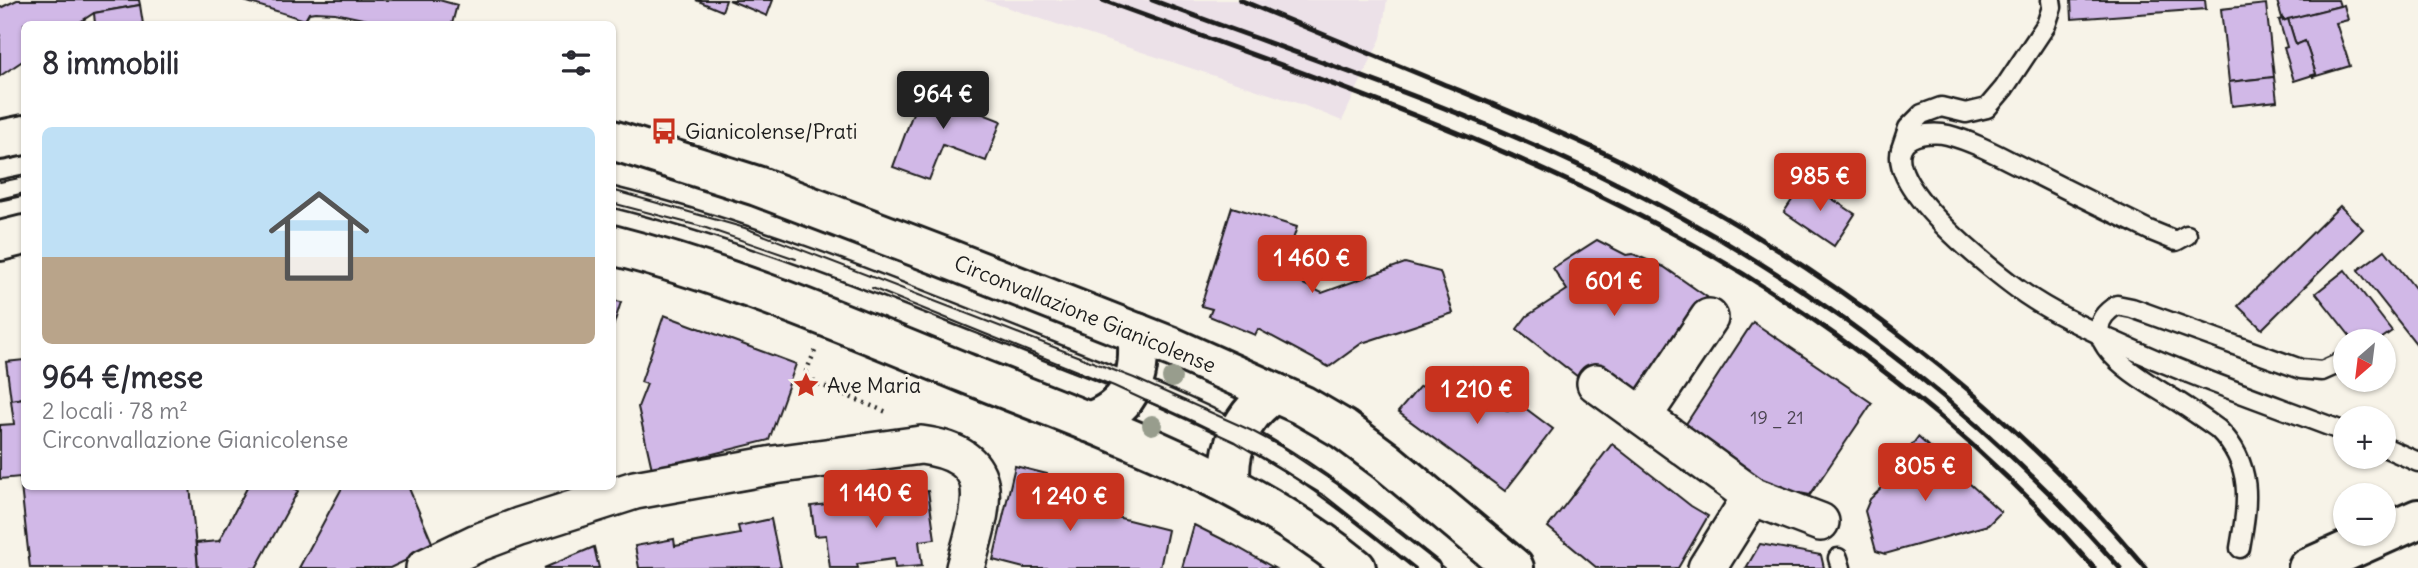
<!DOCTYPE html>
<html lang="it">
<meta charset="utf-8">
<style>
:root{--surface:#fff;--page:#f7f7f7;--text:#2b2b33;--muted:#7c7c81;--line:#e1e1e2;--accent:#c8321e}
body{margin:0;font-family:Delius,sans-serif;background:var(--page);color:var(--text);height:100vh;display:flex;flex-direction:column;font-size:26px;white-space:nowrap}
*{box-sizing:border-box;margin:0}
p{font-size:23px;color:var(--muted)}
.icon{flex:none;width:38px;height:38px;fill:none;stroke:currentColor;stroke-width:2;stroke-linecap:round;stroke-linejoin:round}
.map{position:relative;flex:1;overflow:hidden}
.drawer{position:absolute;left:21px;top:21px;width:595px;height:469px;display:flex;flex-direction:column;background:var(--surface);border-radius:10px;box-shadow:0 2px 5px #0004}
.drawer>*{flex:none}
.needle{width:46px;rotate:208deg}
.fabs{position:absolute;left:2333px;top:329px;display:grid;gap:14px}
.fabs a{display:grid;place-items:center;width:63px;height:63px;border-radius:50%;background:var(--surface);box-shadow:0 2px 5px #0004;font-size:35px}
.price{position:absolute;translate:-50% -60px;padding:0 16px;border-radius:7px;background:var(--accent);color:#fff;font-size:23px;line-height:46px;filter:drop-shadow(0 2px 4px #0008)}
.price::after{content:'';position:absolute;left:50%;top:42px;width:21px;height:16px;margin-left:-10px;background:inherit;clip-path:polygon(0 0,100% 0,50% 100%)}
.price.current{background:#222;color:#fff}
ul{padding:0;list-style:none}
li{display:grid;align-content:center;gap:14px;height:371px;padding:0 21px}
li+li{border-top:2px solid var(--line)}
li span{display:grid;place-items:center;height:217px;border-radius:10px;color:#555}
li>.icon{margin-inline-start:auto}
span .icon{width:126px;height:126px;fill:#fffc;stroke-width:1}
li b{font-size:30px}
h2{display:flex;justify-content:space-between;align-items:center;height:84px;padding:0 21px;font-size:30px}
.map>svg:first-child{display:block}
</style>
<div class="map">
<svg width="2418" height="568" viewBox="0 0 2418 568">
<rect width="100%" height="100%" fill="#f7f3e8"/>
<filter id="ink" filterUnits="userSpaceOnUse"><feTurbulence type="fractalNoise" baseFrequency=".0143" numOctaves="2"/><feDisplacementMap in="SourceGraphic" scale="14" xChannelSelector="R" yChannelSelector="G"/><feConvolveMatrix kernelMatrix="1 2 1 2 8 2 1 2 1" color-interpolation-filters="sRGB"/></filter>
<g filter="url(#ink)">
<polygon fill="#ece1e8" points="984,0 1387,0 1381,38 1342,121 1303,105"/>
<g fill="#d1b8e7" stroke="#1c1c1c" stroke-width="2">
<polygon points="17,0 139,0 140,5 94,13 77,24 24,24 24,60 0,76 0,8"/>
<polygon points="241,0 439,0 457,5 452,24 386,24 335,13 315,12 309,13 305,20"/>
<polygon points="696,0 726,0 722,11"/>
<polygon points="729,0 773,0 767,16"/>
<polygon points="2071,0 2205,0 2206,9 2072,19"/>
<polygon points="2281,0 2338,0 2340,6 2283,21 2277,1"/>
<polygon points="2266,4 2274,77 2229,82 2221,9"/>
<polygon points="140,5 143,24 95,24 94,13"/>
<polygon points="2344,5 2348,20 2336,23 2350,66 2313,77 2313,75 2316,74 2305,41 2296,45 2288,19"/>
<polygon points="2283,19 2283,21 2288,19 2296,45 2305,41 2316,74 2294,81 2284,48 2287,47 2279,20"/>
<polygon points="2274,77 2277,101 2232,106 2229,82"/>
<polygon points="962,83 953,102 1001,121 986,161 943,145 929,180 893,167 923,86"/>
<polygon points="1805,181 1855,214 1834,246 1784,212"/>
<polygon points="2340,206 2363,229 2262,329 2238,306"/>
<polygon points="1232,207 1297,227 1282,274 1322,293 1405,263 1440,272 1453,313 1362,343 1329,367 1258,329 1255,335 1209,316 1212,309 1201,306"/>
<polygon points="1597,240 1626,255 1633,254 1664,267 1707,297 1642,396 1587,384 1517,329 1527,316 1567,290 1553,268"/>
<polygon points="2385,250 2418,292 2418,346 2358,270"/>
<polygon points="2345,270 2392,331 2378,341 2354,341 2316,293"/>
<polygon points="612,300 621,302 612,330"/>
<polygon points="664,315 796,364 769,440 652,469 638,407 647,384 641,382"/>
<polygon points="1753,322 1872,403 1810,495 1764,486 1682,430"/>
<polygon points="24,360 24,398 11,400 6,362"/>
<polygon points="1472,367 1483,394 1508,411 1517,402 1553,429 1505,491 1398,412 1419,387"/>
<polygon points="24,398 24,486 190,486 198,568 30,568 20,477 0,479 0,425 14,424 11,400"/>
<polygon points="1918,437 2001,512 1988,525 1885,554 1876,551 1865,511 1870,499 1900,471 1900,461"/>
<polygon points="1612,444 1691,506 1708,516 1678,568 1597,568 1548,527"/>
<polygon points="1015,466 1047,474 1041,498 1168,530 1160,568 1024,568 993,560"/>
<polygon points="248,486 290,486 298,491 256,568 198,568 196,543 219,541"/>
<polygon points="343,486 408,486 434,547 390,568 299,568"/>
<polygon points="928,491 935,539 919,541 922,566 895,568 894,559 857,564 858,568 830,568 826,535 815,536 811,506"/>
<polygon points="771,519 781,567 639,568 635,546 674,539 675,546 740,534 738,526"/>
<polygon points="1194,525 1230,543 1274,568 1182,568"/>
<polygon points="1760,544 1821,555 1824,568 1746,568"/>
<polygon points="594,547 599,568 544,568"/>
</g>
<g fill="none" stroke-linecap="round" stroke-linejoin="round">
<g stroke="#1c1c1c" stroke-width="23">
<g id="service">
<polyline points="1901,149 1908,128 1922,114 1941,107 1966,113 1987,108 2004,88 2046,25 2052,7 2051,0"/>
<polyline points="0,190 24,185"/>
<path d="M612,197C753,232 887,287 1021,340C1104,374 1191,403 1268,449C1326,483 1377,526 1430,568"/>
<path d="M2187,235L2176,241L2149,230C2108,210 2067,190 2026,169C2001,157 1975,142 1948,135C1937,132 1917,133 1907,141C1869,176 1999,276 2025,294C2054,314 2086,328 2118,343C2192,377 2269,403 2345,432"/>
<polyline points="2384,447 2418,462"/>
<path d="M2240,548C2248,502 2254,465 2218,429C2204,419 2191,410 2177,401C2151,385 2062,338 2117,305L2132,308L2301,369L2322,371L2340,363"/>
<polyline points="1838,558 1841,568"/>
</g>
</g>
<g stroke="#1c1c1c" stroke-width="42">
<g id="minor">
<polyline points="1596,383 1752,496 1820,522"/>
<polyline points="1643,416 1709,318"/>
<path d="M425,568L477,543L519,527L635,490L774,465L921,445C1005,456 980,510 965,568"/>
<polyline points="1707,568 1752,496"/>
</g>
</g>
<g stroke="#1c1c1c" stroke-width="44">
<g id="secondary">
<polyline points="0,140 24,135"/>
<polyline points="612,140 757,186 941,256 1172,347 1302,405 1343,429 1386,461 1514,568"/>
<polyline points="0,241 24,235"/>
<path d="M612,245C734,276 849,326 965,373C1100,427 1242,475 1356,568"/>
<path d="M1088,422C1131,408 1142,376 1137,333"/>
<path d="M1231,485C1226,449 1243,413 1275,393"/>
<polyline points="2308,568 2418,519"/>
</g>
</g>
<polyline stroke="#1c1c1c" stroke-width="4.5" stroke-dasharray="2 5" stroke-linecap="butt" points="815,351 805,374 816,383 889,413"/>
<use href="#service" stroke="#f7f3e8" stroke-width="18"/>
<use href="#minor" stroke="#f7f3e8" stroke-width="37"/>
<use href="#secondary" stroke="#f7f3e8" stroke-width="38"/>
<g stroke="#1c1c1c" stroke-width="2">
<polyline points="0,182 24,177"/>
<polyline points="612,190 745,228 1134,378 1250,430 1280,446 1337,484 1444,568"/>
<polyline points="0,199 24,193"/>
<polyline points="612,203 703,227 796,259"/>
<polyline points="872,288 1114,386 1235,442 1325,496 1416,568"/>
</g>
<g stroke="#1c1c1c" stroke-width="5">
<path d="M1102,0C1296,71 1496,137 1678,236C1833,321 1977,435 2094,568"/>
<path d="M1152,0C1301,56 1455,105 1599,175C1798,270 1973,403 2120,568"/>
<path d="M1240,0C1307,27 1374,55 1441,83C1502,108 1562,132 1621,161C1820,261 2002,397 2146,568"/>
</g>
</g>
<g fill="#989d8d">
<circle cx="1172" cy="378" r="10"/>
<circle cx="1152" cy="425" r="10"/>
</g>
</g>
<defs>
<g id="bus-bare" transform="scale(2.1)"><path d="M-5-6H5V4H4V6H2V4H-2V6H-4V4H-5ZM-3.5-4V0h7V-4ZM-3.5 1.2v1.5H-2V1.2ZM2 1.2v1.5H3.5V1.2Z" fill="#c8321e" stroke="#f7f3e8" stroke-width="2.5" paint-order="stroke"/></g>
<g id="sight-bare" transform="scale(2.1)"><path d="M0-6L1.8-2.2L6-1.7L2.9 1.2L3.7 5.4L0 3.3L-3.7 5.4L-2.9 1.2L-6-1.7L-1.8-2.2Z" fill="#c8321e" stroke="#f7f3e8" stroke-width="2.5" paint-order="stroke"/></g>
</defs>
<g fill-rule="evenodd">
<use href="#bus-bare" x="664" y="131"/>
<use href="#sight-bare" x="806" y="385"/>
</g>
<g text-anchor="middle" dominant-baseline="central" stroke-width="6" stroke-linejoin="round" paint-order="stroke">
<g font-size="18" fill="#49434f">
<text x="1777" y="417">19 _ 21</text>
</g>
<g font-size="21" fill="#1c1c1c" stroke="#f7f3e8" text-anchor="start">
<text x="685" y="131">Gianicolense/Prati</text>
<text x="827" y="385">Ave Maria</text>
</g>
<g font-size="21" fill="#1c1c1c" stroke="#f7f3e8">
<text transform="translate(1085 314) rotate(22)">Circonvallazione Gianicolense</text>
</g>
</g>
</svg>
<div class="fabs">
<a><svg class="needle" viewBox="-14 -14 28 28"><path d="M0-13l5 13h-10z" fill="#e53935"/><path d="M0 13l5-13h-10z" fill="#7c7c81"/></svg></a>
<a>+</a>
<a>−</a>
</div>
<b class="price current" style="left:943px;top:131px">964 €</b>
<b class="price" style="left:1820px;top:213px">985 €</b>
<b class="price" style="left:1312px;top:295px">1 460 €</b>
<b class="price" style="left:1614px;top:318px">601 €</b>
<b class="price" style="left:1477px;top:426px">1 210 €</b>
<b class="price" style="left:1925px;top:503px">805 €</b>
<b class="price" style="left:876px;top:530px">1 140 €</b>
<b class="price" style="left:1070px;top:533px">1 240 €</b>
<section class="drawer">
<h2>8 immobili<svg class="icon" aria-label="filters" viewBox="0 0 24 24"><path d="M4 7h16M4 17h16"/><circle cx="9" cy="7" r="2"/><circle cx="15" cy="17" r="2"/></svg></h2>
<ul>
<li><span style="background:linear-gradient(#bfe0f5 60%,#b9a48a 0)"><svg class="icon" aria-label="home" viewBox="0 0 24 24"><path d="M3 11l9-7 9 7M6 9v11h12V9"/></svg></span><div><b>964 €/mese</b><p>2 locali · 78 m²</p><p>Circonvallazione Gianicolense</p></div></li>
</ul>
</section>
</div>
